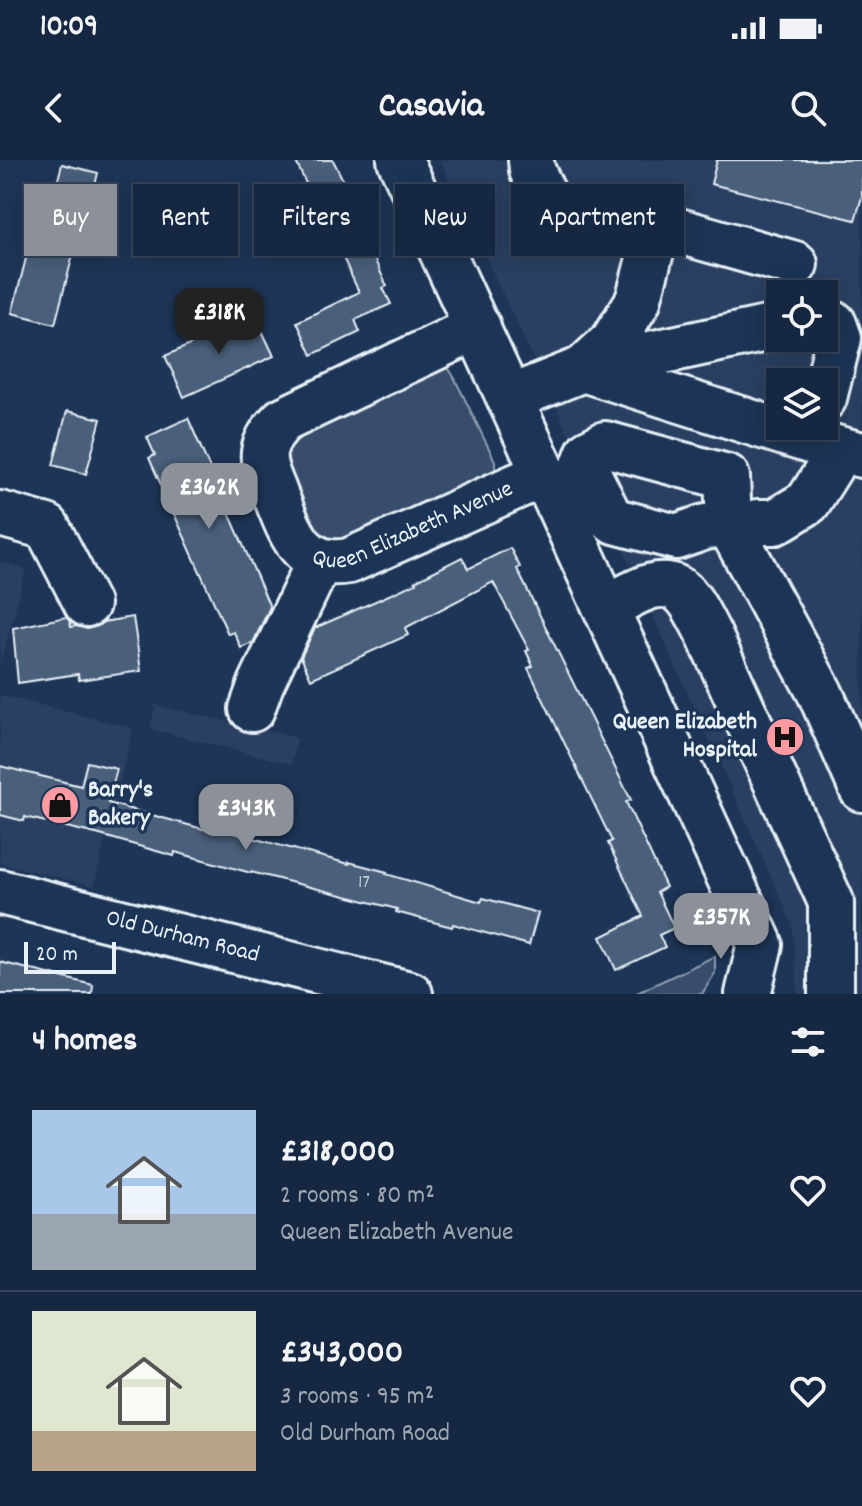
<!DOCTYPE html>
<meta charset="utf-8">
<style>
:root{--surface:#162841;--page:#23344c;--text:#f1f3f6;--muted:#9ea6b1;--line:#35445a;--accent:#8c9099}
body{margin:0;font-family:Dekko,sans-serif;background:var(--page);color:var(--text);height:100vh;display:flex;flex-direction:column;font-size:30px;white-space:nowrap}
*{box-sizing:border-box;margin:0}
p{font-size:26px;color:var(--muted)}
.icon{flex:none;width:44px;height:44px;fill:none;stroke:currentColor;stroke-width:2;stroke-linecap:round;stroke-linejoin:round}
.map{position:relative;height:834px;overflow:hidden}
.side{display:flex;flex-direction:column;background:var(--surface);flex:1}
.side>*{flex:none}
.hud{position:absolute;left:24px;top:24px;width:814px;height:72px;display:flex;gap:16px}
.buttons{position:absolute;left:766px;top:120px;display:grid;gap:16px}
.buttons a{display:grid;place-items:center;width:72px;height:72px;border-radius:0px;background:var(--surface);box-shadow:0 4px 20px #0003,0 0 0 2px var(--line);font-size:40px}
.scale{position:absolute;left:24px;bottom:20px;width:92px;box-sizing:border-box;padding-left:8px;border:4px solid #e8f1f8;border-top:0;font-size:22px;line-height:28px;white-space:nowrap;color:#e8f1f8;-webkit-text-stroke:6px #1d3557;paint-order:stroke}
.price{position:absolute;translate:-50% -68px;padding:0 18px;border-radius:16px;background:var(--accent);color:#fff;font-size:26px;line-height:52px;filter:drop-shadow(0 2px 4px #0008)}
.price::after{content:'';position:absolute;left:50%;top:48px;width:24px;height:18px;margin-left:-12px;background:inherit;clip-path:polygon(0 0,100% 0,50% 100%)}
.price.active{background:#222;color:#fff}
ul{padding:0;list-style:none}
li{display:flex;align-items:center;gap:24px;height:200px;padding:0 32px}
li+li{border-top:2px solid var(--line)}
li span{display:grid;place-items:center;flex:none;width:224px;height:160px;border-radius:0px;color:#555}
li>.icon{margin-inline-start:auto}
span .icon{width:96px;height:96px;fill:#fffc;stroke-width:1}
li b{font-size:34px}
h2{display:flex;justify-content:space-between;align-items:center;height:96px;padding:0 32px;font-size:34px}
.pill{padding:0 28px;border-radius:0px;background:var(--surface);box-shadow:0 4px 20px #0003,0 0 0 2px var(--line);font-size:28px;line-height:72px}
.pill.active{background:var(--accent);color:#fff}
.status{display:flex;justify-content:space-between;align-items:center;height:56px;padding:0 40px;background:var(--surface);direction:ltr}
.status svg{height:22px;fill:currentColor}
header{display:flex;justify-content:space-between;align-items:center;height:104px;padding:0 32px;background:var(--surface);font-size:36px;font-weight:800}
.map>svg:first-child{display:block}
</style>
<div class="status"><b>10:09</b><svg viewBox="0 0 49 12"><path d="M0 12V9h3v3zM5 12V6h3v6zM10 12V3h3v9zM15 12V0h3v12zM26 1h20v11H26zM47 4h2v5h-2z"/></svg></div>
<header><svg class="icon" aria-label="back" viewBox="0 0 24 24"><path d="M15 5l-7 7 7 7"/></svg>Casavia<svg class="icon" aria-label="search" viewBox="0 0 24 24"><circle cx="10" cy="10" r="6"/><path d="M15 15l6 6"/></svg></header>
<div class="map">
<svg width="862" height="834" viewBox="0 0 862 834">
<rect width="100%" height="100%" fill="#1d3557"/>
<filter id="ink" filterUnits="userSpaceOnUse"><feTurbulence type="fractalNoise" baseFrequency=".0125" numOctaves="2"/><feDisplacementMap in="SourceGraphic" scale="16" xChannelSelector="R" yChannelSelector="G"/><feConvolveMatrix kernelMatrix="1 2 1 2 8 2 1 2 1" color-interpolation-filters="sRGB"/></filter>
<g filter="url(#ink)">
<g fill="#2a4162" fill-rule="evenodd">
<path d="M440,0H862V834H798L792,763L624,392ZM780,134H824V178H780ZM780,222H824V266H780Z"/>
<polygon points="0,402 26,409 0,505"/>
<polygon points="0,535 133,568 94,726 0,703"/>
<polygon points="155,545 297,578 292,604 150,569"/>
</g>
<g fill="#374d6c" stroke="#909fb2" stroke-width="2">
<polygon points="439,205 449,209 454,217 495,301 495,312 323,389 275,296 277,285"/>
<polygon points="715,796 715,813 702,834 635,834"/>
</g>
<g fill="#495e7a" stroke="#e8f1f8" stroke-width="2">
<polygon points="295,0 333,0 348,30 343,32 387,126 383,128 391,144 355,160 360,172 312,195 297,162 359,132 319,46 317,47"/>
<polygon points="717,0 862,0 862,37 855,60 711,24"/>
<polygon points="62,4 98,13 85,65 81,64 55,164 12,153 33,71 44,74"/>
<polygon points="255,156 274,196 184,237 165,196"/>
<polygon points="67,251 101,259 86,314 53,305"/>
<polygon points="188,258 270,447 253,483 241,488 234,472 228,474 149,298 155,295 147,277"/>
<polygon points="510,388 520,407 517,409 631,640 626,642 666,727 657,732 674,768 659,775 665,787 616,810 601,777 643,756 608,683 612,681 528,508 533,506 526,491 529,490 493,422 405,468 408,475 311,519 301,497 315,468 416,423 415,421 462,397 468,409"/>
<polygon points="66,457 70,462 71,467 76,466 87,469 98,466 103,462 133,457 141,511 79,520 78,514 18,523 13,468"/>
<polygon points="87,602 117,609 108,643 203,669 204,665 349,704 349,702 387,712 386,714 481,742 483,738 538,753 529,785 453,764 452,767 396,752 397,749 251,712 251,713 175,692 174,696 100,675 25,657 24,661 0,655 0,606 81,626"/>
<polygon points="0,802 93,825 92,834 0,834"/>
</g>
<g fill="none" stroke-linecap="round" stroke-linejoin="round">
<g stroke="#e8f1f8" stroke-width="50">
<g id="minor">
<polyline points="400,0 760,784 748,834"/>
<polyline points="531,0 532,10 557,63"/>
<polyline points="824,162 834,164 839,178 824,238"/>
<path id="s1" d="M478,167L283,260C274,269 266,279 264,292C262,307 270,320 275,334C290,370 300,410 349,401L544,314"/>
<polyline points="585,208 780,166"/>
<polyline points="583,209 613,181 638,141 658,65 795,104"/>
<polyline points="510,238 583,209 813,282 862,295"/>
<polyline points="0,354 47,367 87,444"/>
<polyline points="729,364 705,367 676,377 615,361 609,356 584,305 589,292 605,284 727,317 729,364 820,533 862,629"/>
<polyline points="735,374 757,362 775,362 808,342 830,307 835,288"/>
<path d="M607,448C628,437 662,411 684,434C693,442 702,462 708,473L831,742V834"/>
<polyline points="252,549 261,524 320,400"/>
</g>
</g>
<g stroke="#e8f1f8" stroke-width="50">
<g id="major">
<path id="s2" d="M0,732L410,834"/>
</g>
</g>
<use href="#minor" stroke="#1d3557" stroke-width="44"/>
<use href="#major" stroke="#1d3557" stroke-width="44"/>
</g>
</g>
<defs>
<g id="hospital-disc" transform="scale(2)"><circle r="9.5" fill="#ff9aa2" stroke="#1d3557"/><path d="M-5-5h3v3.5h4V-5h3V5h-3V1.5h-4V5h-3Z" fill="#111"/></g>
<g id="shop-disc" transform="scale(2)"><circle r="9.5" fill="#ff9aa2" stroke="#1d3557"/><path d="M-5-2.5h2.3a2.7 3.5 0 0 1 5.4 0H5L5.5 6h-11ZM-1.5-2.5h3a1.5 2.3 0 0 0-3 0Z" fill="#111"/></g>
</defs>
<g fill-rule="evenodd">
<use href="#hospital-disc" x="785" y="577"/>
<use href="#shop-disc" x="60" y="645"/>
</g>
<g text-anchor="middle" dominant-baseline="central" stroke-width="7" stroke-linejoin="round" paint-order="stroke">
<g font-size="20" fill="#c0ccd8">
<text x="364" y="723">17</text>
</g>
<g font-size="24" fill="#e8f1f8" stroke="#1d3557">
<text stroke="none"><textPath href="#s1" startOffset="480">Queen Elizabeth Avenue</textPath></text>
<text stroke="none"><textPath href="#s2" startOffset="188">Old Durham Road</textPath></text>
</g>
<g font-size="24" font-weight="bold" fill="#e8f1f8" stroke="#1d3557" text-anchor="end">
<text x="757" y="563">Queen Elizabeth<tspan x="757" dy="28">Hospital</tspan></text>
<text x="88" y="631" text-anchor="start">Barry's<tspan x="88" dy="28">Bakery</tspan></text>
</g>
</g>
</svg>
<div class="buttons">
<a><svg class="icon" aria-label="locate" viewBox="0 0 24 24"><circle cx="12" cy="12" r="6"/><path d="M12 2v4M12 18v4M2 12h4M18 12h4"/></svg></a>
<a><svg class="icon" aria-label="layers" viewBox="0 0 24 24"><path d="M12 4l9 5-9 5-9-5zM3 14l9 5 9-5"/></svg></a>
</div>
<div class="scale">20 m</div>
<b class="price active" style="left:219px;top:196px">£318K</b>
<b class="price" style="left:209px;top:371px">£362K</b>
<b class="price" style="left:246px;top:692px">£343K</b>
<b class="price" style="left:721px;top:801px">£357K</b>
<div class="hud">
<a class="pill active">Buy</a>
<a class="pill">Rent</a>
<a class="pill">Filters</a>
<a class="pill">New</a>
<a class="pill">Apartment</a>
</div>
</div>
<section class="side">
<h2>4 homes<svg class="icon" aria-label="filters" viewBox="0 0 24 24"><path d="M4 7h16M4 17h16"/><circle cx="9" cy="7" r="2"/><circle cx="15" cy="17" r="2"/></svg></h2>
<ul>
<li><span style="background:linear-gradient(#a9c7e8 65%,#9aa5b1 0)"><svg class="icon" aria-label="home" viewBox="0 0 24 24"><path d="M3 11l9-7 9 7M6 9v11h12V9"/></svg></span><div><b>£318,000</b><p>2 rooms · 80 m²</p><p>Queen Elizabeth Avenue</p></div><svg class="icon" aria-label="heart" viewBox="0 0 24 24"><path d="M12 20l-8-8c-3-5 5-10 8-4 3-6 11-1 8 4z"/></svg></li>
<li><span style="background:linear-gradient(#dfe7d0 75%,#b9a48a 0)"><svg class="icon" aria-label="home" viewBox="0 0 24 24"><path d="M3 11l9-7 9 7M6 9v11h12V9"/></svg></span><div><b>£343,000</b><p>3 rooms · 95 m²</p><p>Old Durham Road</p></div><svg class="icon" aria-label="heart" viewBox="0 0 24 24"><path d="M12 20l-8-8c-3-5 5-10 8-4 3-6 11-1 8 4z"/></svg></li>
</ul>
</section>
